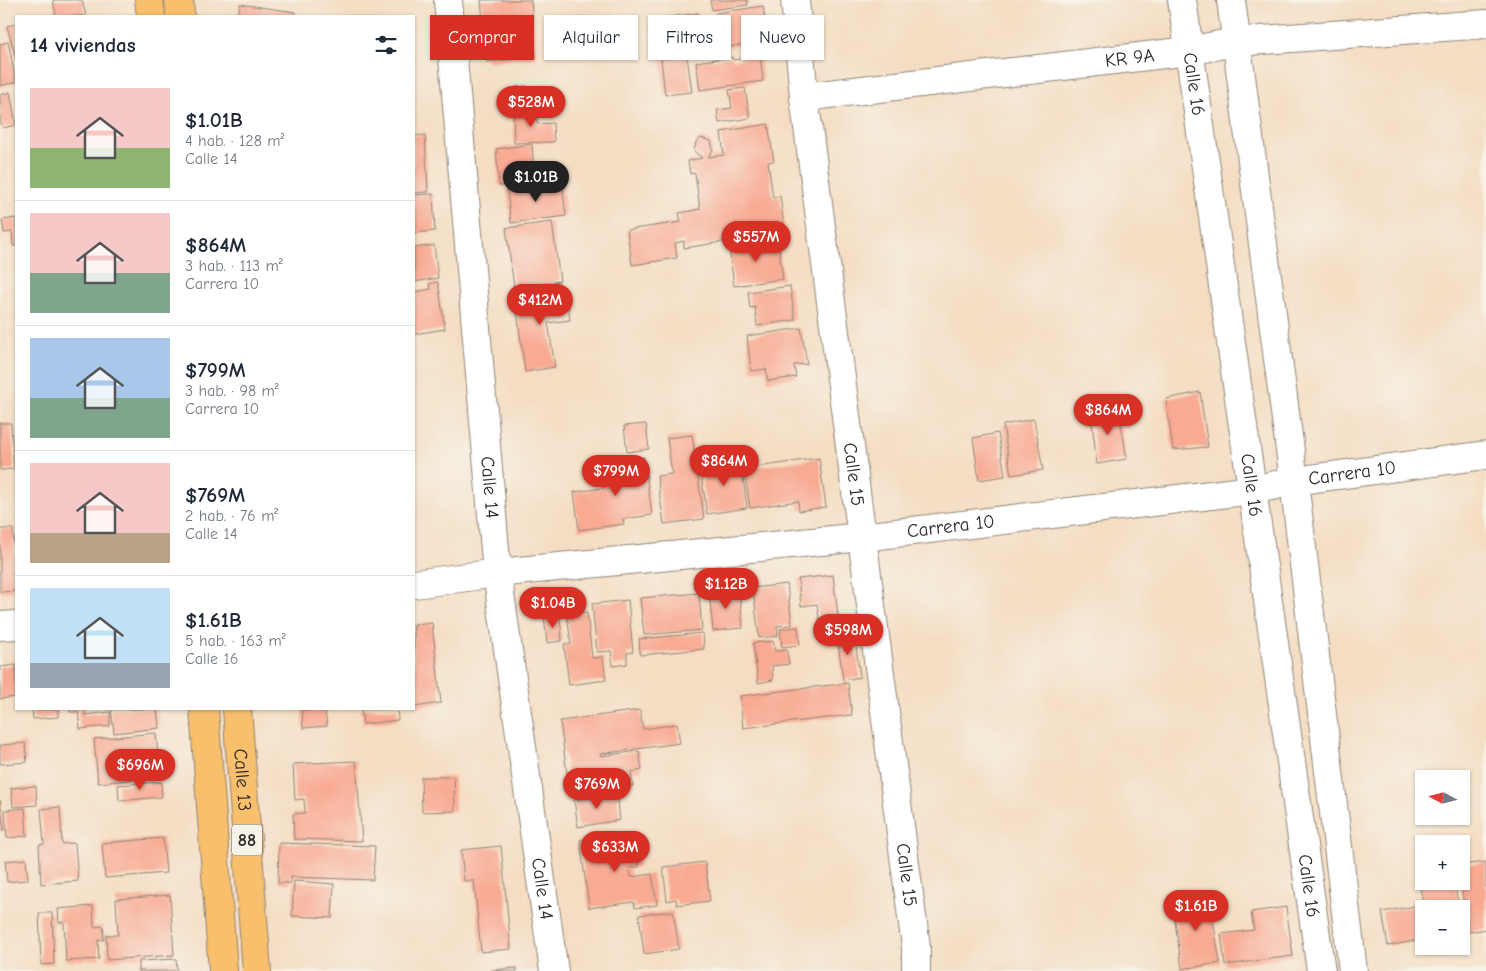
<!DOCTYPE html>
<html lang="es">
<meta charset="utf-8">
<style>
:root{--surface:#fff;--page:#f2f2f3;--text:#1f2937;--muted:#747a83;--line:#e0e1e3;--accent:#d93025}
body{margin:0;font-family:"Comic Neue",sans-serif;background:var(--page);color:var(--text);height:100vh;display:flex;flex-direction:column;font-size:19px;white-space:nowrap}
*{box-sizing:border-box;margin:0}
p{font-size:16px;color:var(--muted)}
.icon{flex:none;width:28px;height:28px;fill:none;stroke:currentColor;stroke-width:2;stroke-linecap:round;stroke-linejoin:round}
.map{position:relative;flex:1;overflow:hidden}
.sheet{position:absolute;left:15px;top:15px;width:400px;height:695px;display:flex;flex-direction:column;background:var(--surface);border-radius:0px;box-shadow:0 1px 4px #0004}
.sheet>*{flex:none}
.top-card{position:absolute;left:430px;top:15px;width:475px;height:45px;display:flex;gap:10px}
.needle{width:32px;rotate:277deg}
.buttons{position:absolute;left:1415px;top:770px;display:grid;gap:10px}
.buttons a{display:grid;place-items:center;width:55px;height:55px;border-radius:0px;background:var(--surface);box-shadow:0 1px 4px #0004;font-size:25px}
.price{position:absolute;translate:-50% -42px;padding:0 11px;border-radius:18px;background:var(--accent);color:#fff;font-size:16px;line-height:32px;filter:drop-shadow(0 1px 2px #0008)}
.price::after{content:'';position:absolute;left:50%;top:30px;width:15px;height:11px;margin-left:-8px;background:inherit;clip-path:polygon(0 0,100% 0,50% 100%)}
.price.current{background:#222;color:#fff}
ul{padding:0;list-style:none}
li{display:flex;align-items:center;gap:15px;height:125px;padding:0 15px}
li+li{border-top:1px solid var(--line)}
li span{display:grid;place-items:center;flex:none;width:140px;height:100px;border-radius:0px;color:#555}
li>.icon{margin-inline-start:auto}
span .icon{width:60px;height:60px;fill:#fffc;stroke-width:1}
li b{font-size:21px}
h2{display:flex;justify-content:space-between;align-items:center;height:60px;padding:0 15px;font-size:21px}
.tag{padding:0 18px;border-radius:0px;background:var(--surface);box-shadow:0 1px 4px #0004;font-size:18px;line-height:45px}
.tag.current{background:var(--accent);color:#fff}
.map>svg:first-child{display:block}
</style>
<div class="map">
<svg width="1486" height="971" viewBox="0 0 1486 971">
<rect width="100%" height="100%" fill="#f7f3e8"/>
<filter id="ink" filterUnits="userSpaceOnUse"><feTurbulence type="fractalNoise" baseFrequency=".02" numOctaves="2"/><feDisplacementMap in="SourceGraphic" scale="10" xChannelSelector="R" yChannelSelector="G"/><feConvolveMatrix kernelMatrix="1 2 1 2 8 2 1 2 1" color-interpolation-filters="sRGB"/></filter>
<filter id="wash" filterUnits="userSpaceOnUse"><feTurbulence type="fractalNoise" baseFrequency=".0096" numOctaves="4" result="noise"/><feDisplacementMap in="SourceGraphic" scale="20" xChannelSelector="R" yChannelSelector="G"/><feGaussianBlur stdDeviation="1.12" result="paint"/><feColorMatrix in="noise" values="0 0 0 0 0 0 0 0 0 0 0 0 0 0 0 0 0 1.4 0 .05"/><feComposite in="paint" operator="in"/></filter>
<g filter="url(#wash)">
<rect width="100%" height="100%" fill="#f4ddc2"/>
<g id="blocks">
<g fill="#f8aa93">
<polygon points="53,0 82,0 86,16 56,16"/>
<polygon points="481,0 531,0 536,57 487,62"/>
<polygon points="710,0 747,0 748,5 712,10"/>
<polygon points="240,4 295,12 294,16 238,16"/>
<polygon points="763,6 768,41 721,48 716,13"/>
<polygon points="698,13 700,31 713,29 716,50 668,56 663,18"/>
<polygon points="16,24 16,58 7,26"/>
<polygon points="8,42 16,82 0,86 0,44"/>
<polygon points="687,56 692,92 665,95 661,59"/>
<polygon points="760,56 763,81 700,90 696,62 732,57 733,60"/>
<polygon points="527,86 528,107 515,107 515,87"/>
<polygon points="745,88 750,118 719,123 717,110 732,108 729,90"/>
<polygon points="10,92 16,125 3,128 0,121 0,95"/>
<polygon points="537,109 537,124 553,123 554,142 514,143 513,110"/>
<polygon points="768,124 774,161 768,162 773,198 780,196 785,232 684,248 684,241 675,243 677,258 632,265 627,230 681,222 679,213 700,209 695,173 690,174 688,161 702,158 694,151 696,142 701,138 711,141 713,150 708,157 724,155 721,132"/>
<polygon points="425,135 428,192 414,193 414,136"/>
<polygon points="532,144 534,170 553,168 555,181 499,186 496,149"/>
<polygon points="562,183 566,216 511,223 507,190"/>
<polygon points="433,194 435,231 414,233 414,195"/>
<polygon points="16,218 16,246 13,246 12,232 4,233 2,220"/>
<polygon points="552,222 560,281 514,287 506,228"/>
<polygon points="778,241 783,279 734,286 729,248"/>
<polygon points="434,245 438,278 414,282 414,248"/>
<polygon points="438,282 445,329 414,334 414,292 431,289 429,284"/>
<polygon points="790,286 795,320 757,326 755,307 750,308 748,292"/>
<polygon points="566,289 570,320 548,323 555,367 525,372 515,296"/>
<polygon points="801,328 807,364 794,365 796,377 768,381 766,369 751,371 747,336"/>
<polygon points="1200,392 1208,447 1173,450 1166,399"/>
<polygon points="1118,407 1127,459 1097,464 1091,414"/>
<polygon points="1034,419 1043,470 1011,475 1003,425"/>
<polygon points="0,423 11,423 14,469 0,470"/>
<polygon points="646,424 649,449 627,452 624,426"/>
<polygon points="998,433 1005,476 979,480 973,438"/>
<polygon points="692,435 704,519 664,524 657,476 672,474 667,438"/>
<polygon points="644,457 652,515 623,519 624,524 579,530 574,492 604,488 602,473 617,471 615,462"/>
<polygon points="819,458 826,507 799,511 798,501 750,508 744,469"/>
<polygon points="741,460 747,508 707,514 700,465"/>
<polygon points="0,529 13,529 16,591 0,592"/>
<polygon points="833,575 840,631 821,634 817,604 801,606 798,579"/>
<polygon points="787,584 792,625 777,626 778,636 759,638 753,588"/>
<polygon points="739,588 743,628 713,631 709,591"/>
<polygon points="699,593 702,630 644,635 640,598"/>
<polygon points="628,600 633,652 627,653 627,664 613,666 611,651 597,652 592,604"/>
<polygon points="587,612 592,658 603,657 606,680 569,685 564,644 571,644 567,615"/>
<polygon points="560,615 562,641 547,643 544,616"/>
<polygon points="432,623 441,703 414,707 414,625"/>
<polygon points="798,627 800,645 782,647 780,629"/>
<polygon points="854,632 860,677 843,680 837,635"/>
<polygon points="703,633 704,649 640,655 639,639"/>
<polygon points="773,641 775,651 787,650 789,664 772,666 773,680 758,683 753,643"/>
<polygon points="16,665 16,697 0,699 0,667"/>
<polygon points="848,683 852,715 743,728 740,696"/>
<polygon points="32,709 58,709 58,717 33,719"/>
<polygon points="69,709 85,709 85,715 110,712 110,726 80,729 78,712 70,712"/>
<polygon points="111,709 157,709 159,728 114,733"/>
<polygon points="302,709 325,709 327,726 303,728"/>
<polygon points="361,709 397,709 398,720 363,724"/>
<polygon points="640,710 643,729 677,724 680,743 600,754 601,756 639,751 642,770 631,772 633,786 570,796 560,721"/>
<polygon points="156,733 160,777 98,783 94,739"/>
<polygon points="25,743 27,762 0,764 0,745"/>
<polygon points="356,761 362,841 294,839 293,814 305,813 304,799 295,800 293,764"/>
<polygon points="421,777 454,777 455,811 422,812"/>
<polygon points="161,782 162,797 119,801 118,785"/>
<polygon points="36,786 37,805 13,807 11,788"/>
<polygon points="617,793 620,820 578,827 574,800"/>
<polygon points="0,800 4,830 0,830"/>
<polygon points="60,807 62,844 75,843 78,881 41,884 39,845 44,844 41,809"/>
<polygon points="25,808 27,836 7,838 5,810"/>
<polygon points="635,833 639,867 629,868 631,877 652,874 657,905 635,908 634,902 589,908 580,840"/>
<polygon points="163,838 166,873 105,878 102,843"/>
<polygon points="279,843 375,846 373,880 291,877 291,883 278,883"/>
<polygon points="501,846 511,949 481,952 474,881 464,881 461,850"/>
<polygon points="26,859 28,880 7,882 5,861"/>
<polygon points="705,862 710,901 677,905 676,899 667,901 663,867"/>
<polygon points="1486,862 1486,929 1469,932 1460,881 1461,865"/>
<polygon points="294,881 334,884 332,918 292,916"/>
<polygon points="1450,881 1454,881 1459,909 1424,909 1420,887"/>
<polygon points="1209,894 1220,963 1182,969 1172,901"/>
<polygon points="170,895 174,955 107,960 106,935 118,935 116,899"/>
<polygon points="1421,905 1424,939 1388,946 1382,912"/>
<polygon points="93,906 94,927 103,926 104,940 98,940 99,959 66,961 64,922 59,923 58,909"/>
<polygon points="1286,907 1293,956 1225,965 1221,934 1254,930 1251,912"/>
<polygon points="673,911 679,949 644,954 639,915"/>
<polygon points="39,913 52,913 54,964 41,965"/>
<polygon points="176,959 177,971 139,971 139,961"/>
<polygon points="517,968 517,971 492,971 492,970"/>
</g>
</g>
</g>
<g filter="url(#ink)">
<use href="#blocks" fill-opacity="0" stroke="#908476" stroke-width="1"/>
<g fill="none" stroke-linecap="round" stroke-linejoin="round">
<g stroke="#908476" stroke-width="30">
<g id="street">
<path id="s1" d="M448,0L497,573L554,971"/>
<path id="s2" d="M795,0L804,97L916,947V971"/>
<path id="s3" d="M1182,0L1321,971"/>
<polyline points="1231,0 1294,481 1353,971"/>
<path id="s4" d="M804,97L1189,51L1234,42L1486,24"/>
<path id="s5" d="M414,584L497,573L862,537L1253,490L1294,481L1486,455"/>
<polyline points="0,626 16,625"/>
</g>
</g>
<g stroke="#908476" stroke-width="30">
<g id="highway">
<polyline points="149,0 151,16"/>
<polyline points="179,0 180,16"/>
<polyline points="204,709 223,971"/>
<path id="s6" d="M237,709L257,971"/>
</g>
</g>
<use href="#street" stroke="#fff" stroke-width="28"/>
<use href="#highway" stroke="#f8bf6c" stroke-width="28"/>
</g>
</g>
<g text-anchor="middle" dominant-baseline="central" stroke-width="4" stroke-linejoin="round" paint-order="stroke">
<rect fill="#f7f3e8" stroke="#686764" stroke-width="1" x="232" y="824.5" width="30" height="31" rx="4"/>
<g font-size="18" font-weight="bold" fill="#2b2b2b">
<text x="247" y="840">88</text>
</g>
<g font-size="19" fill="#2b2b2b" stroke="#f7f3e8">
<text stroke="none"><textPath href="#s4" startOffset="328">KR 9A</textPath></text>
<text stroke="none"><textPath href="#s3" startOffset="85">Calle 16</textPath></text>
<text stroke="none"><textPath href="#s5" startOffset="945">Carrera 10</textPath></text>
<text stroke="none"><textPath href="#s2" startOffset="478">Calle 15</textPath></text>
<text stroke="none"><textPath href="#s3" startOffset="490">Calle 16</textPath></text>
<text stroke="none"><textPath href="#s1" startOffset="489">Calle 14</textPath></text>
<text stroke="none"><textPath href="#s5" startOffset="540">Carrera 10</textPath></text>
<text stroke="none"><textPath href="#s6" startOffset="71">Calle 13</textPath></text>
<text stroke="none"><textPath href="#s2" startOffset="882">Calle 15</textPath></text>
<text stroke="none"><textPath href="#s3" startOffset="895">Calle 16</textPath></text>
<text stroke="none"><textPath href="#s1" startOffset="894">Calle 14</textPath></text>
</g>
</g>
</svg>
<div class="buttons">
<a><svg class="needle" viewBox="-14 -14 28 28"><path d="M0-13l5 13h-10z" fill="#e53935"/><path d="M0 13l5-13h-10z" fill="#747a83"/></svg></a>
<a>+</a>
<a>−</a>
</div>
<b class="price" style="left:531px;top:128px">$528M</b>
<b class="price current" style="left:536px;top:203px">$1.01B</b>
<b class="price" style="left:756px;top:263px">$557M</b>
<b class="price" style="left:540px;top:326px">$412M</b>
<b class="price" style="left:1108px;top:436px">$864M</b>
<b class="price" style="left:724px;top:487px">$864M</b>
<b class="price" style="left:616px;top:497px">$799M</b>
<b class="price" style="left:726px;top:610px">$1.12B</b>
<b class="price" style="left:553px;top:629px">$1.04B</b>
<b class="price" style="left:848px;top:656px">$598M</b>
<b class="price" style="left:140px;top:791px">$696M</b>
<b class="price" style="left:597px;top:810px">$769M</b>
<b class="price" style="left:615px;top:873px">$633M</b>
<b class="price" style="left:1196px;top:932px">$1.61B</b>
<div class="top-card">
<a class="tag current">Comprar</a>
<a class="tag">Alquilar</a>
<a class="tag">Filtros</a>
<a class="tag">Nuevo</a>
</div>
<section class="sheet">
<h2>14 viviendas<svg class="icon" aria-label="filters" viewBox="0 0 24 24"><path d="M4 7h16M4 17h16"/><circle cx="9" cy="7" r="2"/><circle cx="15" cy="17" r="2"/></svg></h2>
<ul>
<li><span style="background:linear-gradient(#f6c9c9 60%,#8fb573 0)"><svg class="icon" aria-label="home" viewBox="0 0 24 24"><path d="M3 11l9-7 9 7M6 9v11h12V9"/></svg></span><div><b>$1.01B</b><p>4 hab. · 128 m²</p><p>Calle 14</p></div></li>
<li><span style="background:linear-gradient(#f6c9c9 60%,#7fa58c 0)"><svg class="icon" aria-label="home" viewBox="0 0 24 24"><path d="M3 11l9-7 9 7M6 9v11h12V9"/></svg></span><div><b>$864M</b><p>3 hab. · 113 m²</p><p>Carrera 10</p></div></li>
<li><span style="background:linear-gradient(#a9c7e8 60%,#7fa58c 0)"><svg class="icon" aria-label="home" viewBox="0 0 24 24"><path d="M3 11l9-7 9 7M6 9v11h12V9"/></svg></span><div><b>$799M</b><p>3 hab. · 98 m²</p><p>Carrera 10</p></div></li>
<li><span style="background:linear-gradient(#f6c9c9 70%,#b9a48a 0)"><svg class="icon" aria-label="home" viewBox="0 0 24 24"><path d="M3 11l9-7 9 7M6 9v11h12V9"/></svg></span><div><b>$769M</b><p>2 hab. · 76 m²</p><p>Calle 14</p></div></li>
<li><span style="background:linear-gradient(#bfe0f5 75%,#9aa5b1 0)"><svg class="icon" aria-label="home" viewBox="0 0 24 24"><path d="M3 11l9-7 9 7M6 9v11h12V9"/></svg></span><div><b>$1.61B</b><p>5 hab. · 163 m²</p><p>Calle 16</p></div></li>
</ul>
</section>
</div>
